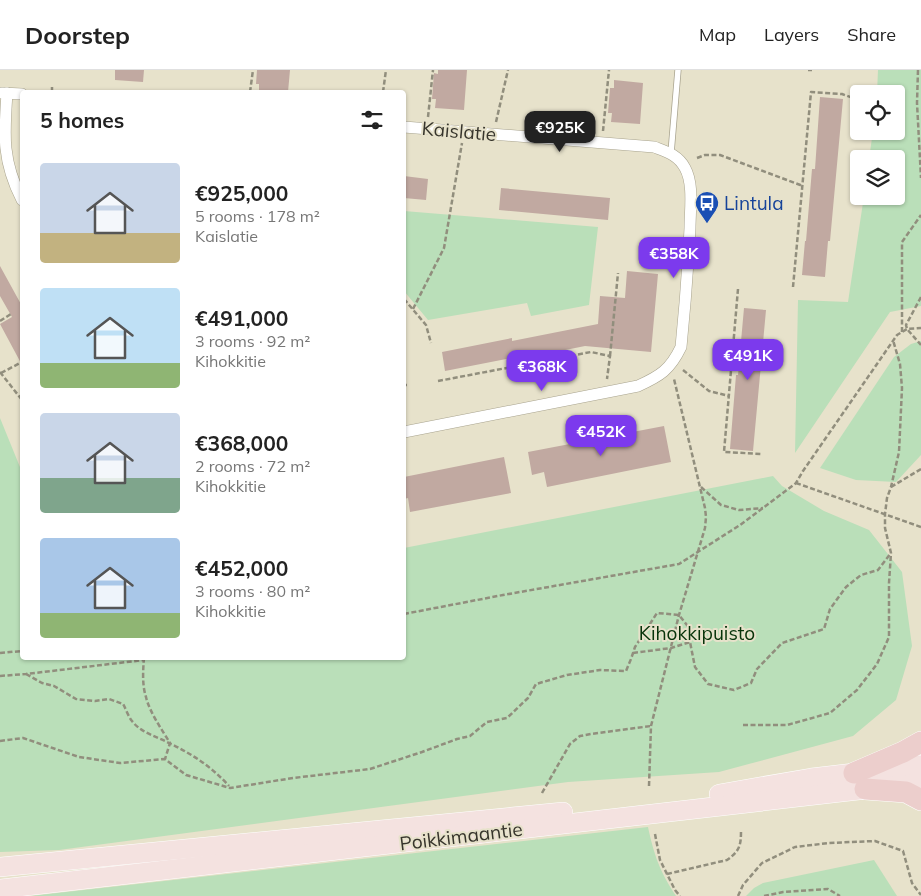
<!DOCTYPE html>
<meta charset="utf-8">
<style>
:root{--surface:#fff;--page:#f2f2f2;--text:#222;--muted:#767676;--line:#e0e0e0;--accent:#7c3aed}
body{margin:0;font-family:Mulish,sans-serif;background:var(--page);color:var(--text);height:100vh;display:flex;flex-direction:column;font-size:19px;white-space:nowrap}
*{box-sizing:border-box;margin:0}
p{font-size:16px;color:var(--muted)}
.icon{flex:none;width:28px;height:28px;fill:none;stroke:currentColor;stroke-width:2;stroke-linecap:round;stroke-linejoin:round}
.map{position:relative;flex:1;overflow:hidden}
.sheet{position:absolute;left:20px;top:20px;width:386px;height:570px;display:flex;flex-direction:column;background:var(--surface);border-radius:5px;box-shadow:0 1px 4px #0004}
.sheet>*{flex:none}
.tools{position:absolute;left:850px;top:15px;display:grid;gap:10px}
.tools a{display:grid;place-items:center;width:55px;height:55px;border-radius:5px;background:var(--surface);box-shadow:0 1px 4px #0004;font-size:25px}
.price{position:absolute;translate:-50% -42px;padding:0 11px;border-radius:10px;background:var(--accent);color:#fff;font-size:16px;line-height:32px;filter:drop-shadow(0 1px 2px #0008)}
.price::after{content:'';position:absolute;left:50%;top:30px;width:15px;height:11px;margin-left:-8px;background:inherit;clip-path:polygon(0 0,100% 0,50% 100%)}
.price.current{background:#222;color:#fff}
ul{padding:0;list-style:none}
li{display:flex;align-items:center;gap:15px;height:125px;padding:0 20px}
li span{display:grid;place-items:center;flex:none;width:140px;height:100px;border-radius:5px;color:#555}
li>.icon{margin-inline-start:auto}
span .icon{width:60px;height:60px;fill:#fffc;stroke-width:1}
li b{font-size:21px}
h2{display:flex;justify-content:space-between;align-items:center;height:60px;padding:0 20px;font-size:21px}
header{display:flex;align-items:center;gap:30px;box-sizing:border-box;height:70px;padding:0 25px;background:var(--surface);border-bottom:1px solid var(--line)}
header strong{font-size:24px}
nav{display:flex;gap:28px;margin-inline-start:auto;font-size:18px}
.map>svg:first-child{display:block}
</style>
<header>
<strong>Doorstep</strong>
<nav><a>Map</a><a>Layers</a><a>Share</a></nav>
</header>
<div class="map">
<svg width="921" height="826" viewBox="0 0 921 826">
<rect width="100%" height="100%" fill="#e7e2cb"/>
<g fill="#badfb9">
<polygon points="878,0 921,0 921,236 890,242 795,383 798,230 848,232 864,126 896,126 896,89 869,89 873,61 896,61 896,24 877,24"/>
<polygon points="404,141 598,157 589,235 531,246 527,233 428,250 404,221"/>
<polygon points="921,271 921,385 896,412 856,410 820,398 894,287 911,274"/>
<polygon points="0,348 22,402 22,588 404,588 404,478 773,406 782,416 824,441 869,460 902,502 912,576 896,630 853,666 719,702 568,712 59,780 0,782"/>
<path d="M648,757C654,785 660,802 676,826H30Z"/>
<polygon points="874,790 897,826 746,826 754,818 763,813"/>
</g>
<g fill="#c1a9a1">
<polygon points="115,0 144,0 143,12 115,10"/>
<polygon points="257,0 290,0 288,22 259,22 259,14 256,14"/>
<polygon points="438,0 467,0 464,40 435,38 436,29 432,29 434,3 438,4"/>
<polygon points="614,10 643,13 640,54 611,52 612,43 608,43 610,18 614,18"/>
<polygon points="820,27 843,29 830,171 828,171 825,207 802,205 805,171 806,171 812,99 815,99"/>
<polygon points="404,106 428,109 426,130 404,128"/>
<polygon points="501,118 610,128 608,150 499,140"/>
<polygon points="0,196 22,236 22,295 0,254 12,247 0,226"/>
<polygon points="627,201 658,204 651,282 585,276 516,290 516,287 445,301 442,282 512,268 512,271 598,254 600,226 625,228"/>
<polygon points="744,238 766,240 753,381 730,379 736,305 738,305"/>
<polygon points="664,356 671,392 547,417 544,402 532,405 528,382"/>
<polygon points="504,387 511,423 410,442 408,428 404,429 404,407"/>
</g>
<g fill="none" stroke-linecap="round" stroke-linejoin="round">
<g stroke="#a8a38e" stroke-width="7">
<polyline id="service" points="671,83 678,0"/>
</g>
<g stroke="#a8a38e" stroke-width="12">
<g id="minor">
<polyline points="2,23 22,24"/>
<path d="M7,23C4,65 2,91 22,130"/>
<path d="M404,57L654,77C667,82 678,85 685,98C694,114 690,140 690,158C688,198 685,237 681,277C670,300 660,306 638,316L404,362"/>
</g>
</g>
<g stroke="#fff" stroke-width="20">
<g id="primary">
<polyline points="719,724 811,708 921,695"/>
<polyline points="0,797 563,742"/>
<polyline points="0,819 921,713"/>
</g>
</g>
<g stroke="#fff" stroke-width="22">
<g id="motorway">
<polyline points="854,703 903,682 921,672"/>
<polyline points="865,719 906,722 921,730"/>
</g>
</g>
<g stroke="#918e7d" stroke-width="2.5" stroke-dasharray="5 2.5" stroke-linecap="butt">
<polyline points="808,0 812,0"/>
<polyline points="918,0 917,33 921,108"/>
<polyline points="52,22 52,16"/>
<polyline points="250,22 253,0"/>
<polyline points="383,22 386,0"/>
<polyline points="428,47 433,0"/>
<polyline points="496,52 508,0"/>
<polyline points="603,61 609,0"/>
<polyline points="697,88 705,85 720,85 803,116"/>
<polyline points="793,217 811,22 842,24 853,28"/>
<polyline points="738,219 724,382 762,384"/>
<polyline points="921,227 906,255 907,259 921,275"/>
<polyline points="404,229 426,255 431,273"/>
<polyline points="413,239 444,178 462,73"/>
<polyline points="0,251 11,244"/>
<polyline points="902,262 902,172 921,145"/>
<polyline points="610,286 618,203"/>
<polyline points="683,300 709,321 729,326"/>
<polyline points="0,302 22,330"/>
<polyline points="1,303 22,292"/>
<polyline points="438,311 591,282 610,286 607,309"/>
<polyline points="404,315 407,315"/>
<polyline points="796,413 921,457"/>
<polyline points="701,417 721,435 739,440 763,438"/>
<polyline points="891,417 921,399"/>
<polyline points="404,544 503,525 679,494 740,455 763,438 796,413 803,401 897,265 907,259 921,258"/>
<polyline points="0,583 22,581"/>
<polyline points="633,583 671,578 690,572"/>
<path d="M144,588C143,600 142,615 146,627C149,641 162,660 170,673L165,689"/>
<path d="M26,604L42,613L54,616L76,629L95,631L109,629L123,634C126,639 128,646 132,651C141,663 156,666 169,673C192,684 212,697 229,716"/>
<polyline points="0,606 26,604 144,590"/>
<polyline points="743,655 787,655 830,643 857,620 877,594 889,567 889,513 891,483 885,458 885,444 887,428 891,417 899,382 902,318 900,294 893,270"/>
<polyline points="0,671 23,668 79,687 120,693 165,689 186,705 230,718 293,708 370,699 422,682 457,669 470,666 487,652 507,648 528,628 536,614 567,605 600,600 626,601 631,589 635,577 657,543 679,545 690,559 690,572 695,597 708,614 734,620 751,613 757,599 782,573 824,559 830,539 846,517 861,505 878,500 891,483"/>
<polyline points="649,716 651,656 679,545 705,458 706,447 705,438 674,309"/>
<polyline points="542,723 570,674 580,666 591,664 651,656"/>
<polyline points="655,764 660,790 675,820 680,826"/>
<path d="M667,804L727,790C740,781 741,775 741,760"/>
<polyline points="738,826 743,815 762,793 795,777 829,773 875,771 903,781 912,813 921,825"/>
<polyline points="764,826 783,822 828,819 840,826"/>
</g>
<use href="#service" stroke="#fff" stroke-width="5.5"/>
<use href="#minor" stroke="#fff" stroke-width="11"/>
<use href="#primary" stroke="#f4e2e0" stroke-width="19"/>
<use href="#motorway" stroke="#eccecc" stroke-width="21"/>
</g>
<defs>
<g id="bus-pin" transform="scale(1.25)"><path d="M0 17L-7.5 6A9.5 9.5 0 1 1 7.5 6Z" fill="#1a4fb4" stroke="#e7e2cb"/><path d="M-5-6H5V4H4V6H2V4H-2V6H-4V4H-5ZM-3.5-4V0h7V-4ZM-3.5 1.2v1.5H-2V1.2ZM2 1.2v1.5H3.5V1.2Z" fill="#fff"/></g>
</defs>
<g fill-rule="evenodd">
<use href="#bus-pin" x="707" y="133"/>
</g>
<g text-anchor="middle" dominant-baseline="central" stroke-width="4" stroke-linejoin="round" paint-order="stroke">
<g font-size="19" fill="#37352c" stroke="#e7e2cb">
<text transform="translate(459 61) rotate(5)">Kaislatie</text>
<text transform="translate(461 766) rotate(-7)">Poikkimaantie</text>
</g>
<g font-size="19" fill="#164399" stroke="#e7e2cb" text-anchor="start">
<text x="724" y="133">Lintula</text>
</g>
<g font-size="19" fill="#07340a" stroke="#e7e2cb">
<text x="697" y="563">Kihokkipuisto</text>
</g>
</g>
</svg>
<div class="tools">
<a><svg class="icon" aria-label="locate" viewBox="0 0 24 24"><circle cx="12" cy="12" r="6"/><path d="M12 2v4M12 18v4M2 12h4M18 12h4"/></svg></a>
<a><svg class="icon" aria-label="layers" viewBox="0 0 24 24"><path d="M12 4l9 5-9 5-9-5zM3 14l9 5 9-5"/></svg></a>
</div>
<b class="price current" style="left:560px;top:83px">€925K</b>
<b class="price" style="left:674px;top:209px">€358K</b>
<b class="price" style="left:748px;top:311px">€491K</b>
<b class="price" style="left:542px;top:322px">€368K</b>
<b class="price" style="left:601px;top:387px">€452K</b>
<section class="sheet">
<h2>5 homes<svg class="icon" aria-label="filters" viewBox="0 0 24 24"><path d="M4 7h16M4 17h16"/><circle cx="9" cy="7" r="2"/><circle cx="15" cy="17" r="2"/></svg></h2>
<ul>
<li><span style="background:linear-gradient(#c9d6e8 70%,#c2b280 0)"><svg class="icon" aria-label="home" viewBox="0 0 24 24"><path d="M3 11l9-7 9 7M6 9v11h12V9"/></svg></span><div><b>€925,000</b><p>5 rooms · 178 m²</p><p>Kaislatie</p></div></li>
<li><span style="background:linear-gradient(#bfe0f5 75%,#8fb573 0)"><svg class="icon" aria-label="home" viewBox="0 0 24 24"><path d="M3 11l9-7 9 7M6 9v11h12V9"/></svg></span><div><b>€491,000</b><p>3 rooms · 92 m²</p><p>Kihokkitie</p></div></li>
<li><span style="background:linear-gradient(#c9d6e8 65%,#7fa58c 0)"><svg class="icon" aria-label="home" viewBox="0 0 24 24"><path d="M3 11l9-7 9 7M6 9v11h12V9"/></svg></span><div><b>€368,000</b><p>2 rooms · 72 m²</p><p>Kihokkitie</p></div></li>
<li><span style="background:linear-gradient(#a9c7e8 75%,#8fb573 0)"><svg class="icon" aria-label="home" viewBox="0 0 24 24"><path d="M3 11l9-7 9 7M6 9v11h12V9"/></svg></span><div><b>€452,000</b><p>3 rooms · 80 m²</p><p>Kihokkitie</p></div></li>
</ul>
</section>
</div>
